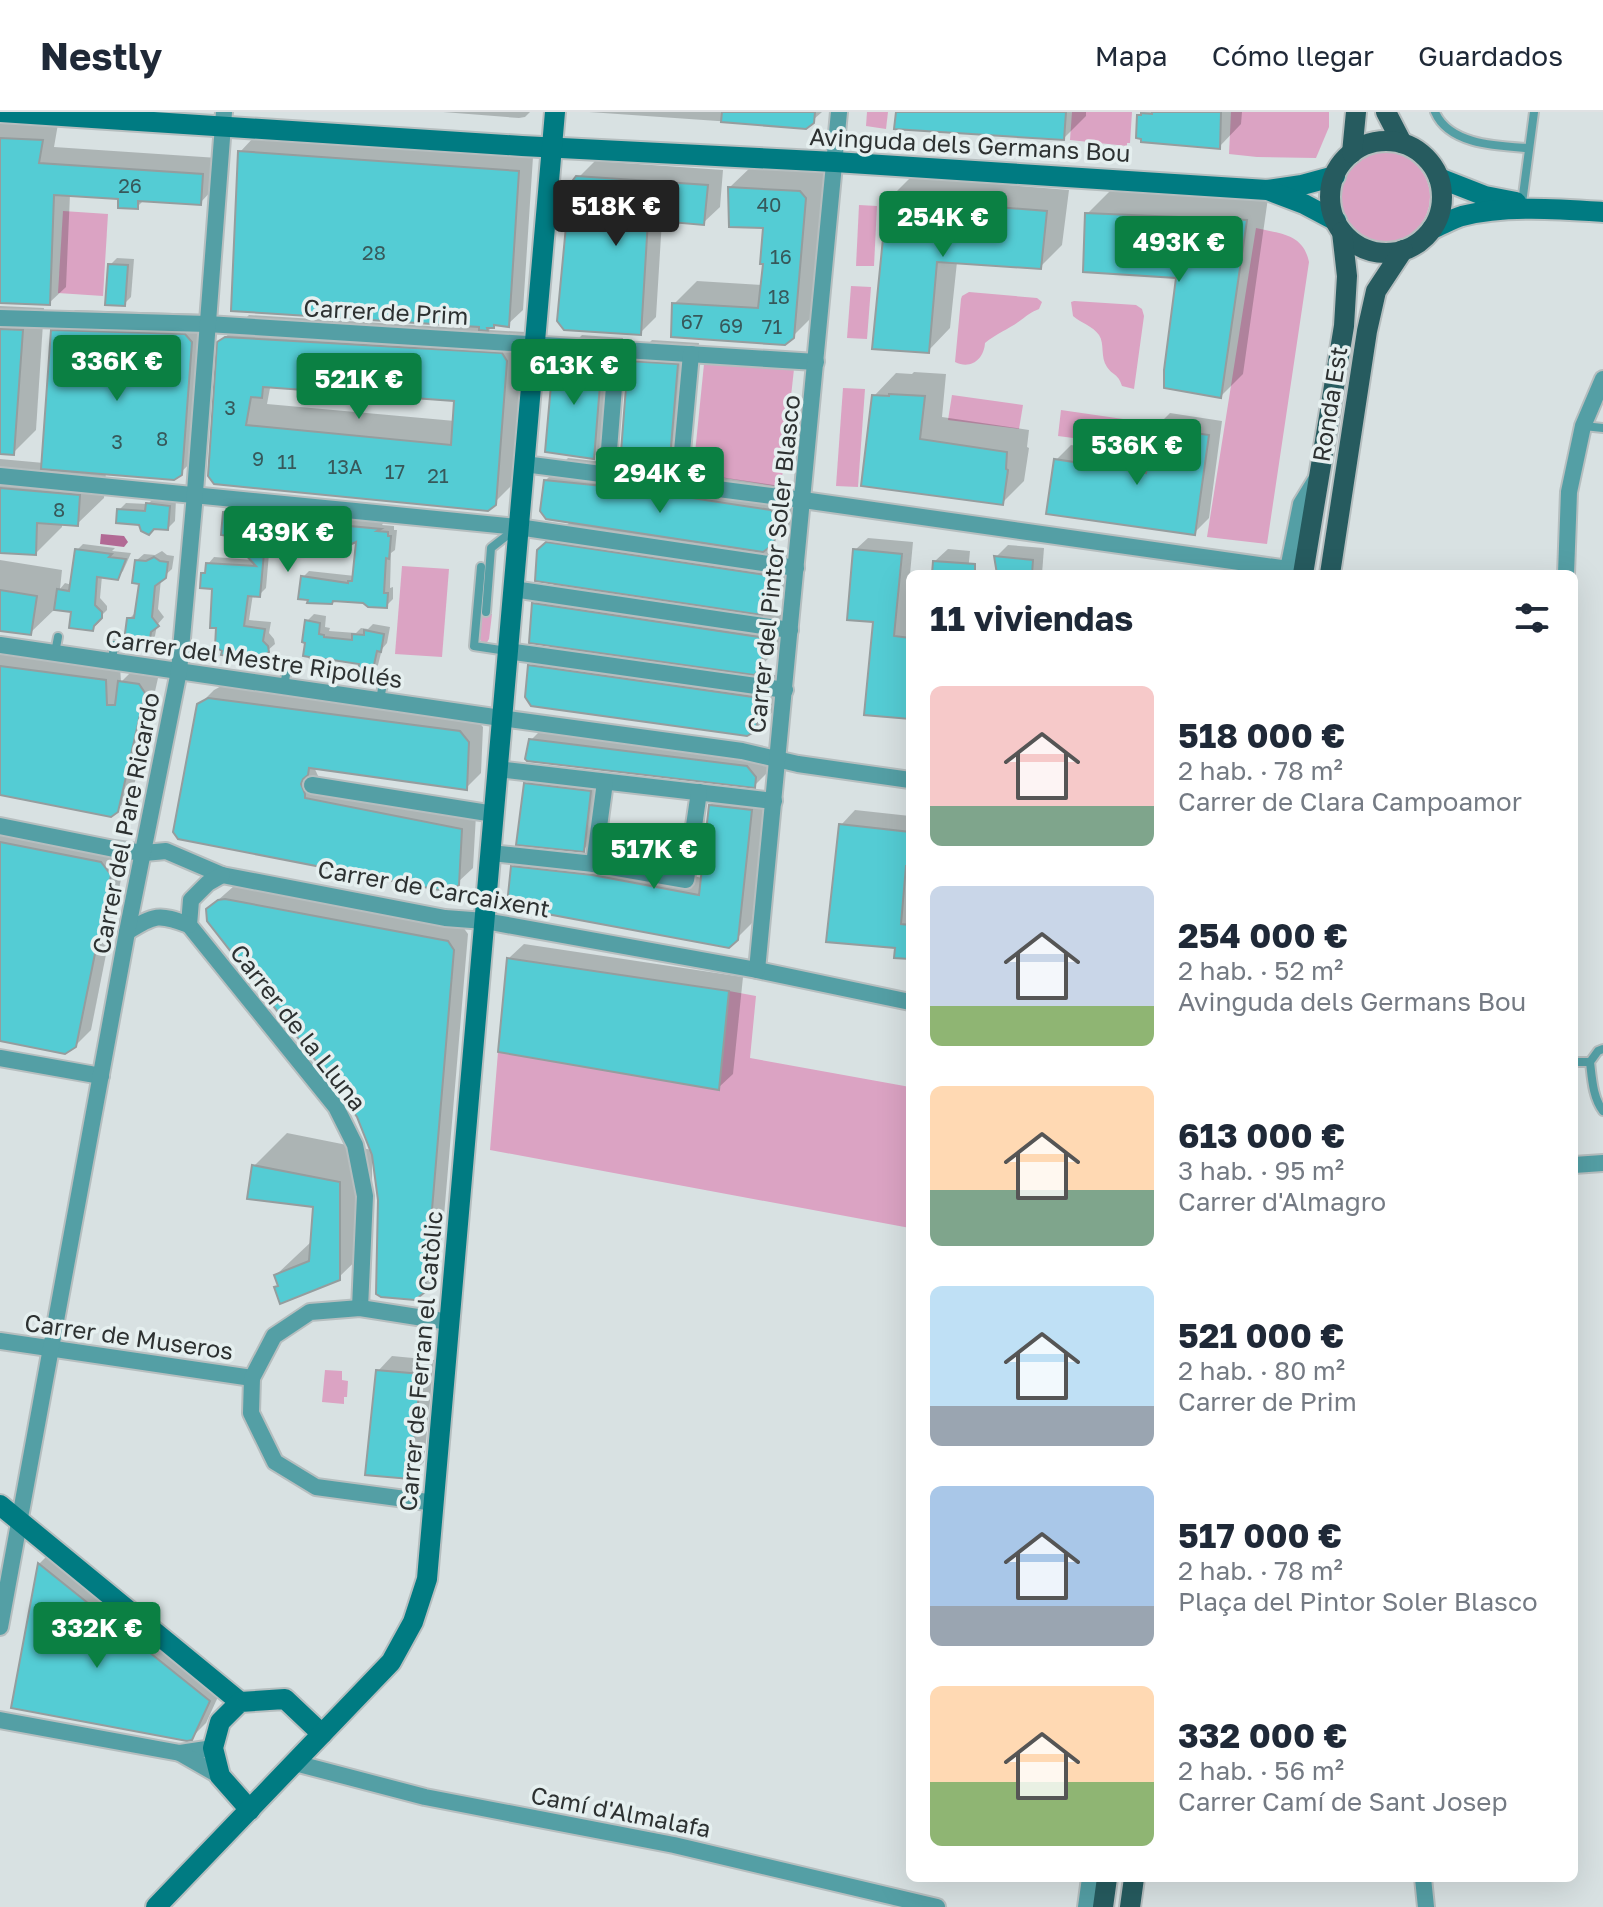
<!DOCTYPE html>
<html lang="es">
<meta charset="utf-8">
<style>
:root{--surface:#fff;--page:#f2f2f3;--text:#1f2937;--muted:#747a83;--line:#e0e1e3;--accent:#0b8043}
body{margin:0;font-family:"Golos Text",sans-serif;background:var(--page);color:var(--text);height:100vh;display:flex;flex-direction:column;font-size:30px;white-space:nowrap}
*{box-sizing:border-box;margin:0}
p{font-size:26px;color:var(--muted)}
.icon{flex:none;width:44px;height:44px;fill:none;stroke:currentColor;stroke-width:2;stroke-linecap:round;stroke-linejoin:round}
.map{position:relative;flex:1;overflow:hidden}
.side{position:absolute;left:906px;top:458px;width:672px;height:1312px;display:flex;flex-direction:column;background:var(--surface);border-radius:12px;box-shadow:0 8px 32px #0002}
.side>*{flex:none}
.price{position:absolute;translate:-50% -68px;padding:0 18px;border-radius:8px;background:var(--accent);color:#fff;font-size:26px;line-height:52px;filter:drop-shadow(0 2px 4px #0008)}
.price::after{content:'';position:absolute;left:50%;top:48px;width:24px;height:18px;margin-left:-12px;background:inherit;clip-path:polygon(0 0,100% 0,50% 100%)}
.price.on{background:#222;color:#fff}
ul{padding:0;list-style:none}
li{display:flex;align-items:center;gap:24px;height:200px;padding:0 24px}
li span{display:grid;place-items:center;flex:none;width:224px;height:160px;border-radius:12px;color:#555}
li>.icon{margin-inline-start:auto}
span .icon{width:96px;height:96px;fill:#fffc;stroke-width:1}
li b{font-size:34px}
h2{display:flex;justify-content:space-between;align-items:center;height:96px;padding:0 24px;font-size:34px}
header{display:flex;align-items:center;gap:48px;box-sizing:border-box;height:112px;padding:0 40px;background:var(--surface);border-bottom:2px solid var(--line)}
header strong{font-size:38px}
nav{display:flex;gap:44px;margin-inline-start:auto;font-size:28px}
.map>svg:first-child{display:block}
</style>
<header>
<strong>Nestly</strong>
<nav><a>Mapa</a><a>Cómo llegar</a><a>Guardados</a></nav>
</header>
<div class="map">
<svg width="1603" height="1795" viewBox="0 0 1603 1795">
<rect width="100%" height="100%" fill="#d8e1e2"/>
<g fill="#dba3c3">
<polygon points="867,0 888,0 886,17 866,14"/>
<polygon points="1072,0 1132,0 1130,31 1127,31 1127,34 1070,28"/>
<polygon points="1231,0 1329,0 1329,15 1316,46 1257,45 1229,42"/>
<circle cx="1385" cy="85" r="45"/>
<polygon points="859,93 877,94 874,154 856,154"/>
<polygon points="63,99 108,102 103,184 58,181"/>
<path d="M1256,116C1280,122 1303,121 1309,150L1267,432L1207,425Z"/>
<polygon points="851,174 871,175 867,227 847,226"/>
<path d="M969,180L1037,186L1042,190L1039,197C1031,200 1028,203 1021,208C1011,216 997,221 985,231C984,247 971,258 955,250L961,187L962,184Z"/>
<path d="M1074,189L1136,193L1142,197L1144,204L1134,277L1122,274C1118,261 1113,264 1107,255C1100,245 1105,232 1099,223C1093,214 1081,211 1073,204L1071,190Z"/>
<polygon points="704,252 794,257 781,375 693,361"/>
<polygon points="843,276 865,277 858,375 836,374"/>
<polygon points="952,283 1023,293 1019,317 948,308"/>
<polygon points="1061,298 1130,308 1126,333 1058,324"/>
<polygon points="402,454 449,457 442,545 395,542"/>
<polygon points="481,501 492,502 489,527 486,532 483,532 479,526"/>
<polygon points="729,879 756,884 750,946 910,975 910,1116 490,1038 498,940 718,978"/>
<polygon points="325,1258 342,1259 342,1268 348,1269 347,1285 344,1285 344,1292 322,1290"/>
</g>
<polygon fill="#b26a95" points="101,422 124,424 128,430 124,435 100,432"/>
<g fill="#0003" fill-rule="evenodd">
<polygon points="443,0 530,0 525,5 519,6"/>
<polygon points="822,0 805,15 589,0"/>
<polygon points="898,0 1086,0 1086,4 1064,26"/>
<polygon points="1143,0 1242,0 1241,12 1219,35 1139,4"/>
<polygon points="0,8 58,12 54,35 218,46 216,74 200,91 145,87 137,95 120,86 70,82 66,175 49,191 0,190"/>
<path d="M254,25L533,45L523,198L508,212H495L489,218L525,220L529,226L517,368L494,391L215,371L219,231L249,203L460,216V212L240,40ZM272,273L456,288L455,309L267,292L270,276Z"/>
<polygon points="595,49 723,58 720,95 703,111 662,108 656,205 640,221 571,73"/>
<polygon points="753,53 823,58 828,64 815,202 792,225 674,192 697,169 762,173 765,115 730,75"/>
<polygon points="911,65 1069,78 1062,133 1040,155 957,150 950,216 928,239 889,87"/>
<polygon points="1110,79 1268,86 1243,262 1221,284 1178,164 1087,102"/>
<polygon points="117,146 134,147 131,185 124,192 110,153"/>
<polygon points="0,194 44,196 36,318 13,341 0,340"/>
<polygon points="75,198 207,202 203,339 180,361 106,360 104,386 77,412 62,411 62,415 36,441 0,439 0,347 44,351 53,219"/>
<polygon points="582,223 623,226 616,323 591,347 555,251"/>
<polygon points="652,228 699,231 690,333 666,357 794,376 800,384 796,407 763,437 788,441 793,448 790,473 762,500 782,503 786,509 783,533 754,560 775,563 781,570 778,595 755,617 530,554 552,532 534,492 556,470 539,439 571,409 546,368 568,346 622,352 630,250"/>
<polygon points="914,260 946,262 942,305 1029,318 1027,335 1029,336 1024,369 1002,391 863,372 874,284 896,261 912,262"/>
<polygon points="1170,301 1222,309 1209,406 1194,421 1056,348 1071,333 1151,345 1155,316"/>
<polygon points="155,385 176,387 175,409 168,416 140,411 119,398 126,391 148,392"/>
<polygon points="232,394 356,406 356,408 384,410 382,413 394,414 394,418 397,418 395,438 391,441 390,476 393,475 393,487 386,494 303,465 309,459 355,464 358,426 324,432 294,428 270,430 266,476 259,483 253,482 249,508 271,510 269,521 274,527 275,532 267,539 267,544 260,551 219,514 214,475 203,462 207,458 208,452 214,445 253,448 225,401"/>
<polygon points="868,426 913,430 906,505 910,505 910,605 875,509 855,438"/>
<polygon points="83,432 115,436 112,439 131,441 123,459 117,465 102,464 100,486 107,494 107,498 99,506 99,510 92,517 73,498 56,496 30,521 0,517 0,448 62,458 60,477 65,471 72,473 77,438"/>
<polygon points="1008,433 1044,436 1042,462 999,462 996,445"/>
<polygon points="948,437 970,439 968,460 991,462 934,462 935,449"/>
<polygon points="162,439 167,443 174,444 172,457 161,467 158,497 164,505 157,513 155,524 148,531 129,507 136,500 141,470 137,448 144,442 155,443"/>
<polygon points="314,502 326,504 325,515 330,516 329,519 356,521 361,516 368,517 373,512 390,515 387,531 382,537 378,553 371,560 361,550 326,545 307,509"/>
<polygon points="0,537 120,554 121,570 135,556 154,558 158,566 132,683 116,698 0,681"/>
<polygon points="225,572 474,605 483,615 481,661 466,676 314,655 319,666 318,672 476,703 473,756 457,771 179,725 199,593 214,578"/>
<polygon points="546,613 770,649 769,659 754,674 531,628"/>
<polygon points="541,657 605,665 598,723 583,738 526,672"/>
<polygon points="725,679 766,683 752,811 737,826 512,755 527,740 608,749 703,766 710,693"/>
<polygon points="855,698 910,704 910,845 898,835 841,713"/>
<polygon points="0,714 116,736 125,747 91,918 75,934 0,927"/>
<polygon points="241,773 463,815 468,822 439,1163 424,1178 380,1088 374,1047 372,1047 372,1133 338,1166 276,1175 279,1172 276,1163 312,1129 315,1093 254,1054 287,1021 372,1038 358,1004 208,797 234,774"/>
<polygon points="524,832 743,865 733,962 718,976 509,846"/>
<polygon points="392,1244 434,1248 424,1350 409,1365 378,1259"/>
<polygon points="54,1437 223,1574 206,1611 191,1626 13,1595 39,1452"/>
</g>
<g fill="#54ccd4" stroke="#959d9e" stroke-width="2" fill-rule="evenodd">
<polygon points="722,0 815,0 814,11 806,17 721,10"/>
<polygon points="896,0 1066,0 1064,28 894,17"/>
<polygon points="1152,0 1221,0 1220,37 1141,30 1141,27 1136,26 1137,3 1141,3 1141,1 1152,2"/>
<polygon points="0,26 43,28 39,51 203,62 201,93 138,89 138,97 118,96 118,87 54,83 50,193 0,191"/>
<polygon points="238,39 519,59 509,215 494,213 494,216 487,216 488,219 479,218 479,215 231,199"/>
<polygon points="576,64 708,73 704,113 648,108 641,223 564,218 557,209 570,72"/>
<polygon points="728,75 800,79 806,86 794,226 785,233 671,225 672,191 758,196 763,152 760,152 763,116 729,115"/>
<polygon points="887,86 1047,99 1041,157 937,150 929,241 872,237"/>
<polygon points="1085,101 1247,108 1221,286 1164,276 1164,258 1176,166 1083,160"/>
<polygon points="108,152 128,153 125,194 105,193"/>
<polygon points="0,217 23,218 14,343 0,342"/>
<polygon points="51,218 185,222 192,230 182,363 174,368 41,357"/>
<path d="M225,225L502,241L507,249L496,393L488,399L214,372L208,364L214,275L217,230ZM263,275L454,289L451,333L246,313L251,285L262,286Z"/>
<polygon points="558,245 602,248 594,347 545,340 553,251"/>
<polygon points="628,249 678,252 669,358 636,353 636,355 620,353"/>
<polygon points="889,282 925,284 920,327 1007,340 1006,357 1008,358 1003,393 861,374 872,283 889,284"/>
<polygon points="1153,315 1209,323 1195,423 1046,402 1054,347 1146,361"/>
<polygon points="544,368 633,377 771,398 778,407 774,432 763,440 546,407 540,399"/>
<polygon points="0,376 80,383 78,414 37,411 36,443 0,441"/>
<polygon points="146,391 170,394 168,418 154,417 149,423 141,419 139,413 116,411 117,397 145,399"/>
<polygon points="223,400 350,413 350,414 381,417 377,419 388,420 388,424 391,424 389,447 386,446 384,481 388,481 387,496 368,495 363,491 333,489 332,492 307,491 308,488 298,487 301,464 348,471 348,469 352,469 356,430 332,441 323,434 317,432 294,430 286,437 265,430 260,485 248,484 244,514 265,517 263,529 268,534 269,540 261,545 261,553 250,547 221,543 222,539 215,535 216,516 210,516 212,477 200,476 201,461 205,461 206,451 256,454 228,424 221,423"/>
<polygon points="546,430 766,463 772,471 768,497 762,503 535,469 537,438"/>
<polygon points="75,437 112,442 109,445 126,447 118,468 97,465 95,493 102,500 102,506 94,514 93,519 69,516 71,500 54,498 57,477 69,479"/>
<polygon points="853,437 902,442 894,524 910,526 910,607 864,603 873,510 847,508"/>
<polygon points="994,444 1033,448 1032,462 997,462"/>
<polygon points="154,445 160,449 168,450 166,466 155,474 152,505 159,514 151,520 149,533 124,529 127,506 134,506 139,472 132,471 135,448 146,449"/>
<polygon points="933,449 975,452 975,462 932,462"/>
<polygon points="0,478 37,484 31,523 0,519"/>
<polygon points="532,491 759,525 764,532 761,557 754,563 529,531"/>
<polygon points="305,508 320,511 319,522 324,523 324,525 352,528 352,522 364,523 364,518 384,522 381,540 377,539 372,562 358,560 359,552 326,547 319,552 314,551 309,545 303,544 305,531 302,530"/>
<polygon points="528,553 753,585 759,593 756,619 747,624 531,594 525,585"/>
<polygon points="0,554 106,568 107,593 115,593 118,569 139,572 145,581 118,700 111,705 0,683"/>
<polygon points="208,586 460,619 469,630 467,678 309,656 308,663 303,667 301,672 305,682 305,686 462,717 459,773 449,780 178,727 173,720 197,592"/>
<polygon points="529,627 747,654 756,665 755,676 527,649 525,647"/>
<polygon points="524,671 591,679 584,740 516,733"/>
<polygon points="709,693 752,698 738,828 729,836 515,796 508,783 511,754 592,763 699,783"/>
<polygon points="839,712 910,720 910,754 906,754 901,812 910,813 910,847 894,846 895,836 826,830"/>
<polygon points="0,730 101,750 111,763 76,935 65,942 0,929"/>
<polygon points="225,787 448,829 454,838 425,1180 415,1188 381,1185 376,1182 378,1088 372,1043 357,1005 337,976 207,809 206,797 218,788"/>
<polygon points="507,846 729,879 719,978 498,940"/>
<polygon points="252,1053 340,1070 340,1168 280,1192 274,1175 278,1174 274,1163 309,1149 313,1095 247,1087"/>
<polygon points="376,1258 421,1262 410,1367 365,1363"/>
<polygon points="38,1451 210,1589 192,1628 187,1629 11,1596"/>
</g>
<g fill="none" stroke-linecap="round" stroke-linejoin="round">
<g stroke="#b6bebf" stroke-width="12">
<g id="lane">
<path d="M1435,0C1449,33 1498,34 1528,36"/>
<polyline points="1522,91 1534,0"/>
<polyline points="1584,314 1603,316"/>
<polyline points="481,455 474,534 507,539"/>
<polyline points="486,500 491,436 514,418"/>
<polyline points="55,541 58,525"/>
<polyline points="112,549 114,533"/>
<polyline points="284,574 287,557"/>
<polyline points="380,588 383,571"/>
<path d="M1603,937L1598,939L1590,950C1592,967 1593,986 1603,999"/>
<polyline points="1574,950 1590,950"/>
</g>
</g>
<g stroke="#b6bebf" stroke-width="20">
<g id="street">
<polyline points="0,206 207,212 816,250"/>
<polyline points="524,352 803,388 1288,457"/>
<polyline points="607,363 617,237"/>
<polyline points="0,364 518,415 796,456"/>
<polyline points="679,372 691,242"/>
<polyline points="1287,462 1301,392 1317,366"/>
<polyline points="1566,462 1569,380 1583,314 1603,267"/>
<polyline points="513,477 790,518"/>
<polyline points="0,533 501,606 742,639 798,652 910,668"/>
<polyline points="507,539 785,578"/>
<polyline points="497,657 774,689"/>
<polyline points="605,670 594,752 686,768 699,680"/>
<polyline points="312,673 494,702"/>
<polyline points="0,714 114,737 144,741 166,739 222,763 445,806 485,809 757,858 910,890"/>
<polyline points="491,741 594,752"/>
<polyline points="222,763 208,771 191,788 189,813 336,995 355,1033 365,1084 360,1196"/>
<path d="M127,820C155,803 158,801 189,813"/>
<polyline points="757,858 839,0"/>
<polyline points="0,946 101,964"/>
<polyline points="1574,1053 1603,1051"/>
<polyline points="0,1229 252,1266"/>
<polyline points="435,1391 316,1375 275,1350 251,1301 252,1266 274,1224 310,1200 360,1196 449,1210"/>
<polyline points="0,1515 127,820 179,559 194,393 224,0"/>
<polyline points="0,1608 180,1641 213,1636"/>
<polyline points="180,1641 220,1664"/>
<polyline points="295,1651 425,1685 674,1733 937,1795"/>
<polyline points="1423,1766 1426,1795"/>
<polyline points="1086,1795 1090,1766"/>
</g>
</g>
<g stroke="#b6bebf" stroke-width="24">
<g id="secondary">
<polyline points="0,0 522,34 835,50 1267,78 1302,73 1335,64"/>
<polyline points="1439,66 1485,84 1516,90"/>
<polyline points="1270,79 1304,92 1336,109"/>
<path d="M1432,117C1442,113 1452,107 1462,104C1504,93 1559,97 1603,100"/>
<polyline points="0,1393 240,1590"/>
<polyline points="250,1698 220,1664 213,1636 220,1610 240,1590 285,1587 322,1622"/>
<polyline points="156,1795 391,1550 413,1510 427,1467 555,0"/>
</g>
</g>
<g stroke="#b6bebf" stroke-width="24">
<g id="primary">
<polyline points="1386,0 1402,31"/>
<circle cx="1386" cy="85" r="56"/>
<polyline points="1352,41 1356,0"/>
<polyline points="1303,462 1344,214 1347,164 1342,120"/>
<polyline points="1330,462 1367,219 1376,179 1403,138"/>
<polyline points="1103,1795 1107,1766"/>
<polyline points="1130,1795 1134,1766"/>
</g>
</g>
<use href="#lane" stroke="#549fa5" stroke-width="8"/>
<use href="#street" stroke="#549fa5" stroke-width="16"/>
<use href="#secondary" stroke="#007b82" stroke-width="20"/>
<use href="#primary" stroke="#265b5f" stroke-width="20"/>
</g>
<g text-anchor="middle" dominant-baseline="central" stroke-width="7" stroke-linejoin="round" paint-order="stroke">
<g font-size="20" fill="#37585a">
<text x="130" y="73">26</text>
<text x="769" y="92">40</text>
<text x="374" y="140">28</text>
<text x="781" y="144">16</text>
<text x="779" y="184">18</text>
<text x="692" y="209">67</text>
<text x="731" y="213">69</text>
<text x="772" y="214">71</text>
<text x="230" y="295">3</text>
<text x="162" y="326">8</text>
<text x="117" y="329">3</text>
<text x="258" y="346">9</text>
<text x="287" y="349">11</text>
<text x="345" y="354">13A</text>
<text x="395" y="359">17</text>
<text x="438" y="363">21</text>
<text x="59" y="397">8</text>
</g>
<g font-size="24" fill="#2d3131" stroke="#e5efef">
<text transform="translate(970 32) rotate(3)">Avinguda dels Germans Bou</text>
<text transform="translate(386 199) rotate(3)">Carrer de Prim</text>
<text transform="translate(1329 292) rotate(-81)">Ronda Est</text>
<text transform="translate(773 452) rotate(-84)">Carrer del Pintor Soler Blasco</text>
<text transform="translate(254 546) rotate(8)">Carrer del Mestre Ripollés</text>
<text transform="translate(125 711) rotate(-79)">Carrer del Pare Ricardo</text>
<text transform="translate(434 776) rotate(10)">Carrer de Carcaixent</text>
<text transform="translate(299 915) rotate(52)">Carrer de la Lluna</text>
<text transform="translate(129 1224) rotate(8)">Carrer de Museros</text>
<text transform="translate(420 1249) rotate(-85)">Carrer de Ferran el Catòlic</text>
<text transform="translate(621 1699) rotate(11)">Camí d'Almalafa</text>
</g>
</g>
</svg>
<b class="price on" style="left:616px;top:136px">518K €</b>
<b class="price" style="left:943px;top:147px">254K €</b>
<b class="price" style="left:1179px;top:172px">493K €</b>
<b class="price" style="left:117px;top:291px">336K €</b>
<b class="price" style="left:574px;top:295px">613K €</b>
<b class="price" style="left:359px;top:309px">521K €</b>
<b class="price" style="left:1137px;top:375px">536K €</b>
<b class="price" style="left:660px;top:403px">294K €</b>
<b class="price" style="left:288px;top:462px">439K €</b>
<b class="price" style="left:654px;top:779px">517K €</b>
<b class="price" style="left:97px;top:1558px">332K €</b>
<section class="side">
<h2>11 viviendas<svg class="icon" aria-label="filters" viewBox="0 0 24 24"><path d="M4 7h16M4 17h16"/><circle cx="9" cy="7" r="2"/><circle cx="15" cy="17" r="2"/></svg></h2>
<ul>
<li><span style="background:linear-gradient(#f6c9c9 75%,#7fa58c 0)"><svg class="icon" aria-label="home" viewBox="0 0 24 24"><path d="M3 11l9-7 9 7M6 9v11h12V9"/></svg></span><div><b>518 000 €</b><p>2 hab. · 78 m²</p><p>Carrer de Clara Campoamor</p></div></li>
<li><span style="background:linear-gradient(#c9d6e8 75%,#8fb573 0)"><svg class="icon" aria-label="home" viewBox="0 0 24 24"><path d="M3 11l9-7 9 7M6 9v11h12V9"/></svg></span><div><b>254 000 €</b><p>2 hab. · 52 m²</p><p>Avinguda dels Germans Bou</p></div></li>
<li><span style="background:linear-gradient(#ffd9b3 65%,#7fa58c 0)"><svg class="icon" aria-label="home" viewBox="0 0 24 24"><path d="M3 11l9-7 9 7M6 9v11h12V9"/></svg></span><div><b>613 000 €</b><p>3 hab. · 95 m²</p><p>Carrer d'Almagro</p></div></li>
<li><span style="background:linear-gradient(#bfe0f5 75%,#9aa5b1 0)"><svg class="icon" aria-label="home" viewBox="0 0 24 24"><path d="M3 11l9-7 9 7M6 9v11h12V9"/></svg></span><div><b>521 000 €</b><p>2 hab. · 80 m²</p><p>Carrer de Prim</p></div></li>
<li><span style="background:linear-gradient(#a9c7e8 75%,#9aa5b1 0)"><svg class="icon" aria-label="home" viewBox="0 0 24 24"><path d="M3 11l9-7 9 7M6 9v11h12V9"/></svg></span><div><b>517 000 €</b><p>2 hab. · 78 m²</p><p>Plaça del Pintor Soler Blasco</p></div></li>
<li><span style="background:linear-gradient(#ffd9b3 60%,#8fb573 0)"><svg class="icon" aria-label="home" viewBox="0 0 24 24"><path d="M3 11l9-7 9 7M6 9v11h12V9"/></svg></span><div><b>332 000 €</b><p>2 hab. · 56 m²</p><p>Carrer Camí de Sant Josep</p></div></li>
</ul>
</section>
</div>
